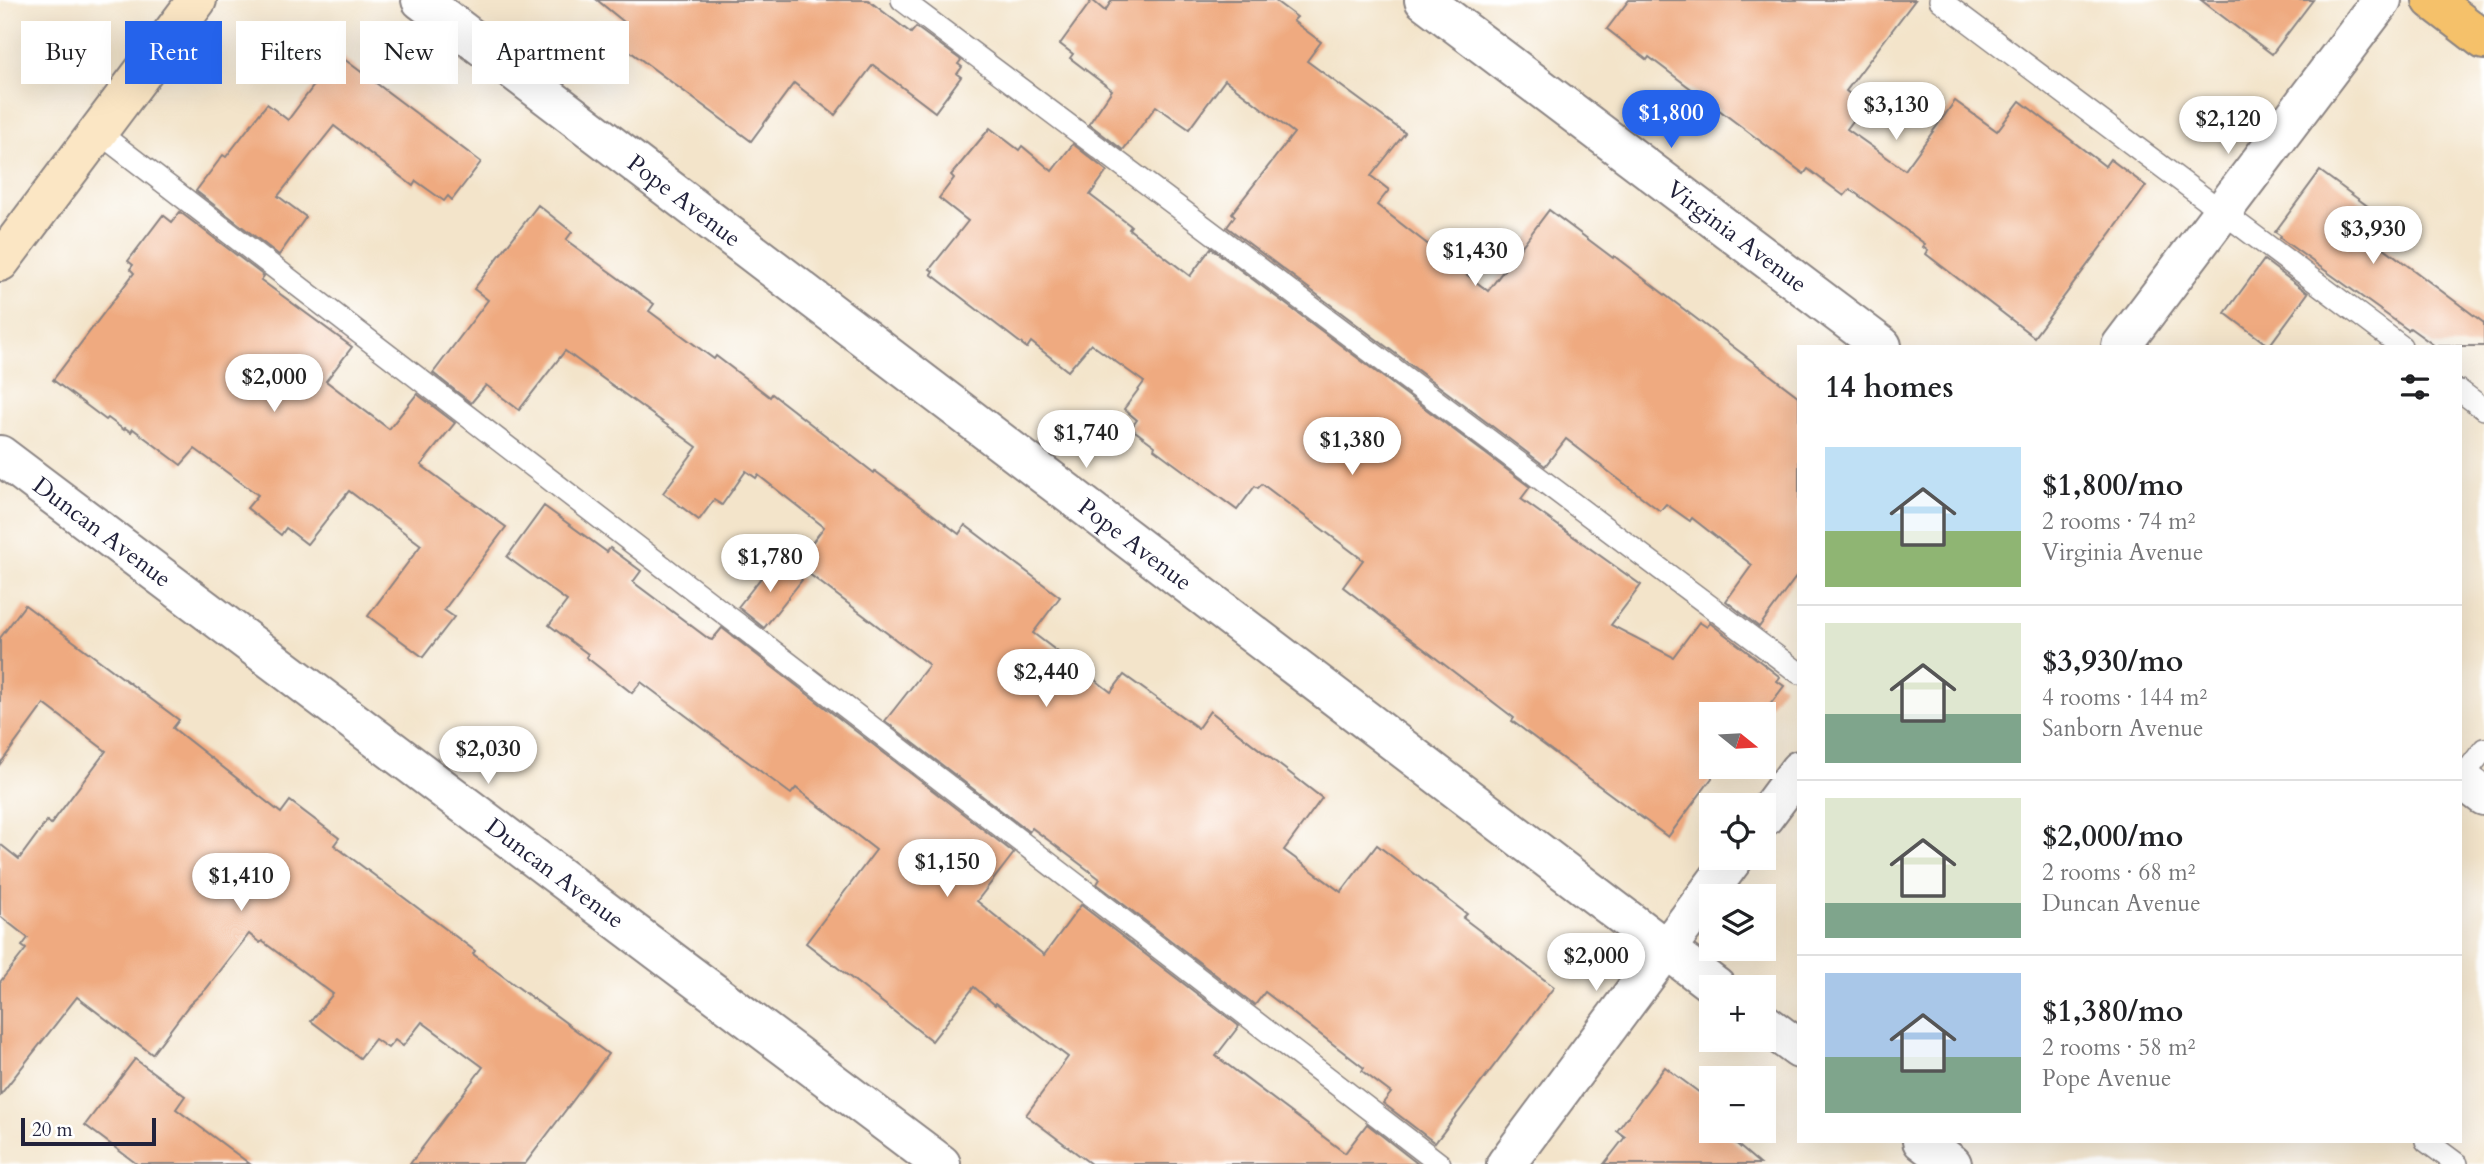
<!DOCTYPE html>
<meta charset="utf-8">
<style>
:root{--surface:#fff;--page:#f6f6f6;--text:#202124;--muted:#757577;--line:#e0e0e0;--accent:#2563eb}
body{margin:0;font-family:Cardo,serif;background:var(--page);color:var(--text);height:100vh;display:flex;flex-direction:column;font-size:26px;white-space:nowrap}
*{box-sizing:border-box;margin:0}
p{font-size:23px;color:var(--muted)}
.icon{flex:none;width:38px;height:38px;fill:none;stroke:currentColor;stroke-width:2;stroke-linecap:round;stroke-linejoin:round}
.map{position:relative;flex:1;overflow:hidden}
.details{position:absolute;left:1797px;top:345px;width:665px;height:798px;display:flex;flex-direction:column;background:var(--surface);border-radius:0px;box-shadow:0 7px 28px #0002}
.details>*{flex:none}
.hud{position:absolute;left:21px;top:21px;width:665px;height:63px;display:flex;gap:14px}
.needle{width:46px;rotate:108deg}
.controls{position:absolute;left:1699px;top:702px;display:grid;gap:14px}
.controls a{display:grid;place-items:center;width:77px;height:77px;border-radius:0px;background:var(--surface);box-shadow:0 7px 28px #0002;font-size:35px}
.scale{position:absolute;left:21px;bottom:18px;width:135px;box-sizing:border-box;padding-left:7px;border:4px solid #22223b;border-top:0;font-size:19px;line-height:24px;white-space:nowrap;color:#22223b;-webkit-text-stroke:5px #fff;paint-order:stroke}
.price{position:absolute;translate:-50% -60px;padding:0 16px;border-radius:24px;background:#fff;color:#222;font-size:23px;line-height:46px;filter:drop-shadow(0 2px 4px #0008)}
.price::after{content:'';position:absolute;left:50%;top:42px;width:21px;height:16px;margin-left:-10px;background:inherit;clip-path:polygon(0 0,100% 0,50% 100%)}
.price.active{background:var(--accent);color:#fff}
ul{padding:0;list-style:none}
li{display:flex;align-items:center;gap:21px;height:175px;padding:0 28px}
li+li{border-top:2px solid var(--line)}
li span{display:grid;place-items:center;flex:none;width:196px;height:140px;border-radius:0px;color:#555}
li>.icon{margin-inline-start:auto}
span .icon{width:84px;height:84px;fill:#fffc;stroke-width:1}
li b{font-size:30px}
h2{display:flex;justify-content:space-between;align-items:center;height:84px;padding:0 28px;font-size:30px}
.pill{padding:0 24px;border-radius:0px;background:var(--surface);box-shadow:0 7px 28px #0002;font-size:24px;line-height:63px}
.pill.active{background:var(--accent);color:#fff}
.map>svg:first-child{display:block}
</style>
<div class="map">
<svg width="2484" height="1164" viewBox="0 0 2484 1164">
<rect width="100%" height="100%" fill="#fff"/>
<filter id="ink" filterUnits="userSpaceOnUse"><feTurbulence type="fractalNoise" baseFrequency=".0143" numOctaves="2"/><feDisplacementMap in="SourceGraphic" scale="14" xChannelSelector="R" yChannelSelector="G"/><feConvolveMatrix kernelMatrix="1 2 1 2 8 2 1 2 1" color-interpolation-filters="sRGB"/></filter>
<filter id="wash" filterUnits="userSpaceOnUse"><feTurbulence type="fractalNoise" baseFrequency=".00686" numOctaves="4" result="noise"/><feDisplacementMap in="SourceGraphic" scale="28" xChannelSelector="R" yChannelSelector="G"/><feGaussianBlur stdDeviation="1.57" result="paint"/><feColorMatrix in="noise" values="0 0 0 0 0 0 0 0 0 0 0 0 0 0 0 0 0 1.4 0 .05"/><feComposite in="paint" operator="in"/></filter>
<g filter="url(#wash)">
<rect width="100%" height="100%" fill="#f3e4ca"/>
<g id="blocks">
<g fill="#efaa80">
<polygon points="597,0 868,0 911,33 916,27 961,60 958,64 962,67 957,74 961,77 935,112 873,65 835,115 794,83 751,141 612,38 624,22"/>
<polygon points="1092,0 1105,11 1112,0 1274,0 1297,17 1293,21 1321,42 1307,61 1405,133 1371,176 1389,190 1377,205 1488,291 1549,210 1613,258 1614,256 1799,397 1799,573 1759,627 1726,601 1752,565 1692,518 1690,521 1666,504 1660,511 1566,439 1545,466 1227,227 1235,216 1232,213 1294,133 1225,80 1189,129 1156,106 1123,150 1089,124 1112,90 1070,58 1073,54 1060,44"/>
<polygon points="1629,0 1915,0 1846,91 1865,105 1847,129 1905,170 1955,101 1997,131 2020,101 2105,166 2110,159 2146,186 2034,337 1926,254 1928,251 1923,247 1925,244 1850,189 1844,196 1808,169 1804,174 1649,57 1647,60 1607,29"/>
<polygon points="2201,0 2313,0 2272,54"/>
<polygon points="340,56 481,162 452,200 448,196 444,201 416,181 413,186 334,126 278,196 306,217 279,255 196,191 223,155 226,157 267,104 288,120 321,76 323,77"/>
<polygon points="990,128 1019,150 1022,146 1052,171 1073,144 1107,171 1090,195 1131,226 1129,229 1190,276 1211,248 1530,487 1521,499 1641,585 1611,625 1673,657 1699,622 1707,627 1710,623 1780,677 1777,681 1784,686 1763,714 1712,714 1712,778 1668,837 1512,721 1514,718 1343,587 1363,560 1262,484 1258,488 1255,486 1237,510 1154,449 1155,446 1131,428 1137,420 1124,409 1144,382 1091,344 1068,371 1031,342 1027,348 931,274 933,271 930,269 968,221 939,198 954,178 951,175"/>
<polygon points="2320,171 2377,213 2363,232 2484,323 2484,346 2435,346 2410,328 2408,330 2280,238 2281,236 2275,232"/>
<polygon points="538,205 572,232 566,240 654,304 649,311 714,359 716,356 770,397 772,394 874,473 875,471 959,534 965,525 1060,597 1033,633 1111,692 1124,675 1198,728 1210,711 1322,798 1284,850 1341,892 1377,845 1467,914 1463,918 1554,987 1435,1143 1383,1103 1391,1093 1362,1071 1364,1068 1265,992 1255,1005 1097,884 1100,879 1032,828 1029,832 885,721 929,665 796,564 824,527 758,475 756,478 746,471 722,505 714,500 699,520 663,493 697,447 565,351 519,410 486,385 471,403 433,373 488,300 474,289"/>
<polygon points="180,212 264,276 261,280 352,347 326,381 389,429 417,394 455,423 421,465 506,527 444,610 454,617 423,657 368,616 421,545 349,491 307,544 286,528 281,535 247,508 258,495 195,449 181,465 133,429 131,432 125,428 124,430 108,418 106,420 53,380 134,273 130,269 133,265 128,261 163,215 172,222"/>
<polygon points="2264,260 2308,293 2269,346 2225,313"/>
<polygon points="544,506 607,552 610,548 641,571 633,582 709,639 712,640 722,628 1014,853 977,901 1044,955 1081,905 1239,1026 1216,1056 1345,1153 1367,1124 1418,1164 1091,1164 1026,1115 1068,1057 996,1003 995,1005 974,987 932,1041 806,943 876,850 796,788 791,794 641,682 632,693 586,657 588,654 549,625 567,601 507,557"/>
<polygon points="775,560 802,580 764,628 738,607"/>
<polygon points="25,605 179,720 173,728 281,813 290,801 339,838 334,845 475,951 473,954 608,1054 525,1164 410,1164 483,1067 422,1022 403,1046 395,1040 388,1048 375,1039 360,1058 311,1021 333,994 262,941 260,943 249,934 206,989 189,1005 152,1054 77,997 0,1095 0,982 26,949 22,946 28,938 0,916 0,844 19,859 47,821 51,824 106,751 44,704 0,764 0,638"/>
<polygon points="135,1059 185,1096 176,1109 250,1164 137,1164 85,1125"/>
<polygon points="1665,1067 1712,1102 1712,1130 1720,1130 1760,1164 1604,1164 1625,1137 1617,1131"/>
</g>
</g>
</g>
<g filter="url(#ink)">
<use href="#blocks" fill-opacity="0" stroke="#8a8382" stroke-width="2"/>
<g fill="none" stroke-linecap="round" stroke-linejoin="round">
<g stroke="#8a8382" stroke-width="24">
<g id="lane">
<polyline points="902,0 1799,673"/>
<polyline points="1940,0 2401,346"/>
<polyline points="98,132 1440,1164"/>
<polyline points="2460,391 2484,409"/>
<polyline points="2461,779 2484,749"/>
<polyline points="2426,1141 2457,1164"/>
</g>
</g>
<g stroke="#8a8382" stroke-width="42">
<g id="street">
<path id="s1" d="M421,0L1716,987"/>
<path id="s2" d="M1424,0L1882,346"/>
<polyline points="2121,346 2382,0"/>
<path id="s3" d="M0,455L941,1164"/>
<polyline points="2460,778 2484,796"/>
<polyline points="1764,817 1799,770"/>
<polyline points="1764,1023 1799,1049"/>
<polyline points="1922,1141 1952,1164"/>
<polyline points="1506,1164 1734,858"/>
</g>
</g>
<g stroke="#8a8382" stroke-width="42">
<polyline id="secondary" points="0,262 197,0"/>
</g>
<g stroke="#8a8382" stroke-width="42">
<polyline id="primary" points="2432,0 2484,40"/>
</g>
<use href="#lane" stroke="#fff" stroke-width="21"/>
<use href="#street" stroke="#fff" stroke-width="38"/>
<use href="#secondary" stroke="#fbe6c4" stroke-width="38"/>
<use href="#primary" stroke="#f5c16b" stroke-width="38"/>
</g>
</g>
<g text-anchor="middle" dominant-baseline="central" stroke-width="6" stroke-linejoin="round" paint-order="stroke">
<g font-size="24" fill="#22223b" stroke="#fff">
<text stroke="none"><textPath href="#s1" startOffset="331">Pope Avenue</textPath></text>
<text stroke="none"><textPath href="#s2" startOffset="392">Virginia Avenue</textPath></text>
<text stroke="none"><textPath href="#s3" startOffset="128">Duncan Avenue</textPath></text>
<text stroke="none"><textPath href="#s1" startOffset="898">Pope Avenue</textPath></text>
<text stroke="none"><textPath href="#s3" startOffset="695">Duncan Avenue</textPath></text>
</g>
</g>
</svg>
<div class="controls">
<a><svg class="needle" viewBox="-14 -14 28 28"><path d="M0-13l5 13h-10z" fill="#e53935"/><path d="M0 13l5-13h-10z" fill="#757577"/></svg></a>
<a><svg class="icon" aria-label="locate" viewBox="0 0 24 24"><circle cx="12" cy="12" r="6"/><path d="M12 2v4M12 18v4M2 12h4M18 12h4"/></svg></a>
<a><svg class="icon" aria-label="layers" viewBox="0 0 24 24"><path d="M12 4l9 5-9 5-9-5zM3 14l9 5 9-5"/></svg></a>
<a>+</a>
<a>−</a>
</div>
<div class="scale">20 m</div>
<b class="price" style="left:1896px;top:142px">$3,130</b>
<b class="price active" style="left:1671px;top:150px">$1,800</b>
<b class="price" style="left:2228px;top:156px">$2,120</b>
<b class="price" style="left:2373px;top:266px">$3,930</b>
<b class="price" style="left:1475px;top:288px">$1,430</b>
<b class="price" style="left:274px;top:414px">$2,000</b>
<b class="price" style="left:1086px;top:470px">$1,740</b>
<b class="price" style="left:1352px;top:477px">$1,380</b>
<b class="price" style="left:770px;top:594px">$1,780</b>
<b class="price" style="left:1046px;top:709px">$2,440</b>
<b class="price" style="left:488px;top:786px">$2,030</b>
<b class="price" style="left:947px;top:899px">$1,150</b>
<b class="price" style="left:241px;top:913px">$1,410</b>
<b class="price" style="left:1596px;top:993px">$2,000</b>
<div class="hud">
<a class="pill">Buy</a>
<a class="pill active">Rent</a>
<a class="pill">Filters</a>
<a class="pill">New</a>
<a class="pill">Apartment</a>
</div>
<section class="details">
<h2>14 homes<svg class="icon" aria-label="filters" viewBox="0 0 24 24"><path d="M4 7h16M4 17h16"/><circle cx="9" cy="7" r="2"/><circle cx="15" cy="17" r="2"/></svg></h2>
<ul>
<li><span style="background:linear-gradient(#bfe0f5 60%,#8fb573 0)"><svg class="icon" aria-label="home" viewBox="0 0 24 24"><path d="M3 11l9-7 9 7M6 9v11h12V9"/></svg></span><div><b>$1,800/mo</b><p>2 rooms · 74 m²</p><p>Virginia Avenue</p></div></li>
<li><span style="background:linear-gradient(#dfe7d0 65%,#7fa58c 0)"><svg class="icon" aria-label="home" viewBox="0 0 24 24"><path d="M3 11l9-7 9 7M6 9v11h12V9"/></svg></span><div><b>$3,930/mo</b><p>4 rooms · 144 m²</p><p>Sanborn Avenue</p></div></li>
<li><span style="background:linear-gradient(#dfe7d0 75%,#7fa58c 0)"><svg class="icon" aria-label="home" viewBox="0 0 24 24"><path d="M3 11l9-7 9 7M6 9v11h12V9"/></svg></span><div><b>$2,000/mo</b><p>2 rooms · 68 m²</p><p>Duncan Avenue</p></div></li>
<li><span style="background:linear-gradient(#a9c7e8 60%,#7fa58c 0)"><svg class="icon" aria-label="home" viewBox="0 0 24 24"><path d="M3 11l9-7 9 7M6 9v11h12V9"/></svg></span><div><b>$1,380/mo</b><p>2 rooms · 58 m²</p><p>Pope Avenue</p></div></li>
</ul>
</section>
</div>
